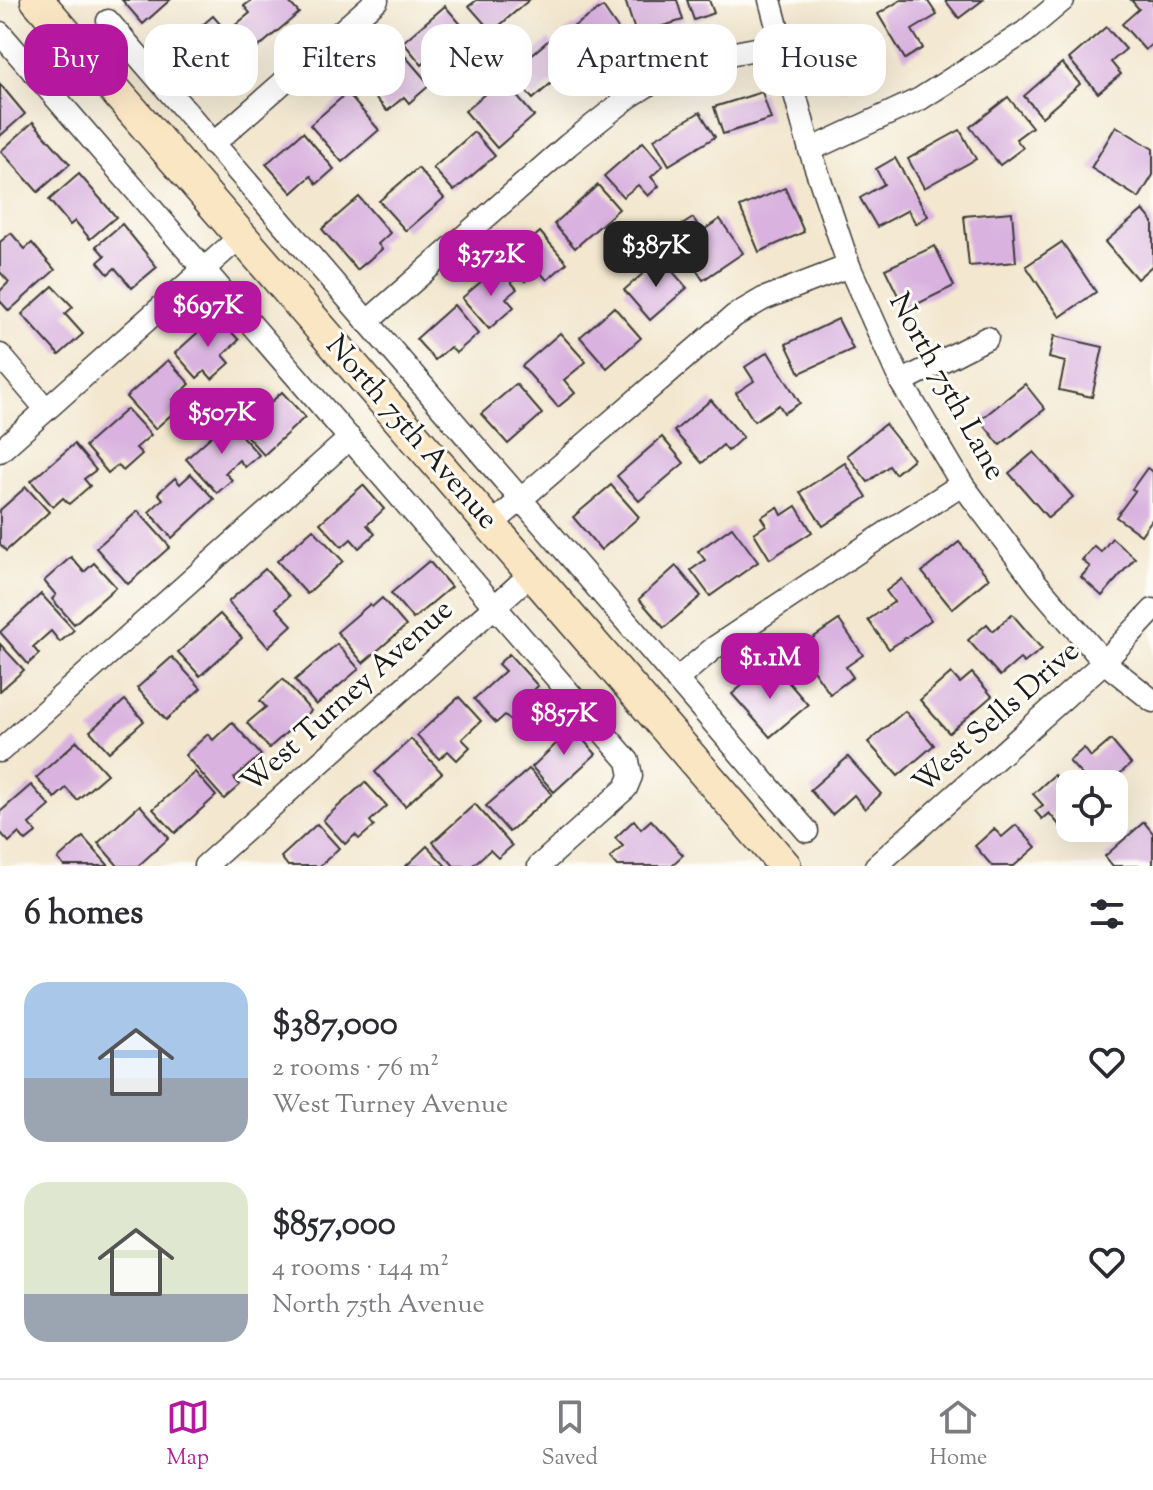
<!DOCTYPE html>
<meta charset="utf-8">
<style>
:root{--surface:#fff;--page:#f7f7f7;--text:#2b2b33;--muted:#7c7c81;--line:#e1e1e2;--accent:#b5179e}
body{margin:0;font-family:"Sorts Mill Goudy",serif;background:var(--page);color:var(--text);height:100vh;display:flex;flex-direction:column;font-size:30px;white-space:nowrap}
*{box-sizing:border-box;margin:0}
p{font-size:26px;color:var(--muted)}
.icon{flex:none;width:44px;height:44px;fill:none;stroke:currentColor;stroke-width:2;stroke-linecap:round;stroke-linejoin:round}
.map{position:relative;height:866px;overflow:hidden}
.details{display:flex;flex-direction:column;background:var(--surface);flex:1}
.details>*{flex:none}
.hud{position:absolute;left:24px;top:24px;width:1106px;height:72px;display:flex;gap:16px}
.controls{position:absolute;left:1056px;top:770px;display:grid;gap:16px}
.controls a{display:grid;place-items:center;width:72px;height:72px;border-radius:16px;background:var(--surface);box-shadow:0 8px 32px #0002;font-size:40px}
.price{position:absolute;translate:-50% -68px;padding:0 18px;border-radius:16px;background:var(--accent);color:#fff;font-size:26px;line-height:52px;filter:drop-shadow(0 2px 4px #0008)}
.price::after{content:'';position:absolute;left:50%;top:48px;width:24px;height:18px;margin-left:-12px;background:inherit;clip-path:polygon(0 0,100% 0,50% 100%)}
.price.current{background:#222;color:#fff}
ul{padding:0;list-style:none}
li{display:flex;align-items:center;gap:24px;height:200px;padding:0 24px}
li span{display:grid;place-items:center;flex:none;width:224px;height:160px;border-radius:24px;color:#555}
li>.icon{margin-inline-start:auto}
span .icon{width:96px;height:96px;fill:#fffc;stroke-width:1}
li b{font-size:34px}
h2{display:flex;justify-content:space-between;align-items:center;height:96px;padding:0 24px;font-size:34px}
.tag{padding:0 28px;border-radius:24px;background:var(--surface);box-shadow:0 8px 32px #0002;font-size:28px;line-height:72px}
.tag.current{background:var(--accent);color:#fff}
.tabs{display:flex;justify-content:space-around;align-items:center;height:112px;border-top:2px solid var(--line);background:var(--surface);font-size:22px;color:var(--muted)}
.tabs a{display:grid;justify-items:center;gap:4px}
.tabs .current{color:var(--accent)}
.map>svg:first-child{display:block}
</style>
<div class="map">
<svg width="1153" height="866" viewBox="0 0 1153 866">
<rect width="100%" height="100%" fill="#fdfcf7"/>
<filter id="ink" filterUnits="userSpaceOnUse"><feTurbulence type="fractalNoise" baseFrequency=".0125" numOctaves="2"/><feDisplacementMap in="SourceGraphic" scale="16" xChannelSelector="R" yChannelSelector="G"/><feConvolveMatrix kernelMatrix="1 2 1 2 8 2 1 2 1" color-interpolation-filters="sRGB"/></filter>
<filter id="wash" filterUnits="userSpaceOnUse"><feTurbulence type="fractalNoise" baseFrequency=".006" numOctaves="4" result="noise"/><feDisplacementMap in="SourceGraphic" scale="32" xChannelSelector="R" yChannelSelector="G"/><feGaussianBlur stdDeviation="1.8" result="paint"/><feColorMatrix in="noise" values="0 0 0 0 0 0 0 0 0 0 0 0 0 0 0 0 0 1.4 0 .05"/><feComposite in="paint" operator="in"/></filter>
<g filter="url(#wash)">
<rect width="100%" height="100%" fill="#f3e7cf"/>
<g id="blocks">
<g fill="#d9b2df">
<polygon points="122,0 170,0 143,24"/>
<polygon points="252,0 287,0 299,13 255,50 234,26 250,13 244,6"/>
<polygon points="477,0 529,0 492,32 469,6"/>
<polygon points="625,0 677,0 683,20 636,34"/>
<polygon points="687,0 709,0 714,13 694,20"/>
<polygon points="901,0 927,0 937,15 912,30 923,48 905,59 878,14"/>
<polygon points="945,0 983,0 959,18"/>
<polygon points="1131,0 1153,0 1153,43 1145,50 1122,24 1139,9"/>
<polygon points="445,6 464,28 422,65 403,42"/>
<polygon points="603,7 627,42 588,68 565,32"/>
<polygon points="213,16 243,50 223,68 228,73 210,88 181,55 205,35 199,28"/>
<polygon points="1106,27 1126,49 1111,62 1121,74 1098,93 1069,59"/>
<polygon points="863,28 884,62 842,89 821,55"/>
<polygon points="549,40 582,78 567,91 556,79 533,99 510,73"/>
<polygon points="399,49 430,85 409,103 404,97 387,111 362,82"/>
<polygon points="1062,63 1080,84 1042,117 1024,96"/>
<polygon points="502,79 534,116 497,148 465,111"/>
<polygon points="0,84 25,114 0,136"/>
<polygon points="762,92 771,119 723,134 714,107"/>
<polygon points="347,93 379,130 342,162 310,125"/>
<polygon points="1008,97 1032,127 1016,139 1023,148 1000,165 970,127"/>
<polygon points="700,112 715,137 669,165 654,139"/>
<polygon points="33,122 70,164 38,192 1,151"/>
<polygon points="1116,126 1153,149 1153,175 1139,198 1091,168"/>
<polygon points="960,130 976,159 924,188 908,159"/>
<polygon points="303,132 334,169 317,184 311,176 292,193 266,164"/>
<polygon points="474,132 495,156 454,191 433,168"/>
<polygon points="643,142 663,166 651,177 659,186 648,196 638,185 623,197 604,176"/>
<polygon points="895,158 928,216 916,224 908,210 877,227 860,198 884,184 876,169"/>
<polygon points="418,168 444,198 406,231 379,201"/>
<polygon points="79,174 116,217 90,239 75,221 70,225 49,200"/>
<polygon points="598,185 619,209 575,248 554,224"/>
<polygon points="785,188 804,232 759,252 740,207"/>
<polygon points="359,197 390,233 378,244 382,249 357,270 322,229"/>
<polygon points="1143,210 1153,222 1153,265 1137,279 1105,242"/>
<polygon points="1012,212 1016,262 969,266 964,216"/>
<polygon points="693,218 702,231 720,219 743,253 703,280 671,232"/>
<polygon points="122,224 157,267 132,288 115,268 108,274 98,262 105,256 96,246"/>
<polygon points="540,232 567,263 547,280 538,270 525,281 507,261"/>
<polygon points="11,233 25,249 32,243 55,270 9,311 0,301 0,291 9,282 0,272 0,242"/>
<polygon points="1062,242 1096,292 1060,317 1026,266"/>
<polygon points="935,246 954,286 905,310 885,269"/>
<polygon points="661,258 687,288 650,320 624,290"/>
<polygon points="498,267 517,289 506,298 514,307 489,329 462,298"/>
<polygon points="53,286 73,307 65,314 83,334 59,355 22,314"/>
<polygon points="454,305 478,334 456,353 450,347 435,360 416,339"/>
<polygon points="614,307 641,338 607,368 580,337"/>
<polygon points="216,316 239,340 223,355 230,363 212,379 205,371 197,378 175,353"/>
<polygon points="838,319 853,349 800,373 786,344"/>
<polygon points="560,333 586,362 564,380 575,393 558,407 522,366"/>
<polygon points="1054,336 1103,347 1092,397 1059,390 1065,362 1049,358"/>
<polygon points="768,352 800,403 784,413 779,405 754,421 736,393 754,381 745,367"/>
<polygon points="168,360 190,384 173,400 180,407 155,429 126,397"/>
<polygon points="516,384 542,414 508,444 481,414"/>
<polygon points="1025,384 1045,409 1000,445 980,420"/>
<polygon points="282,392 305,417 264,455 241,430 250,421 244,415 260,400 266,407"/>
<polygon points="711,400 743,437 728,451 723,445 702,463 674,431"/>
<polygon points="127,409 151,435 136,448 142,454 123,471 118,465 108,473 85,446"/>
<polygon points="228,421 259,455 245,467 239,460 225,473 232,480 217,493 186,459"/>
<polygon points="885,424 913,459 895,474 889,466 868,482 847,455"/>
<polygon points="662,437 684,463 639,501 617,476"/>
<polygon points="74,444 96,470 84,479 90,486 69,504 63,498 53,507 31,481"/>
<polygon points="1034,452 1073,497 1048,518 1009,473"/>
<polygon points="845,463 867,497 823,526 800,492"/>
<polygon points="1147,468 1153,472 1153,518 1141,535 1116,517 1135,491 1132,489"/>
<polygon points="191,474 214,499 172,538 149,512 163,499 158,493 175,478 180,484"/>
<polygon points="363,485 384,509 367,525 375,534 359,548 351,539 342,547 320,523"/>
<polygon points="611,485 639,517 601,550 573,517"/>
<polygon points="26,487 49,512 6,551 0,544 0,510"/>
<polygon points="796,506 812,532 770,559 754,533 766,525 761,517 778,507 782,515"/>
<polygon points="138,511 170,547 128,584 96,548"/>
<polygon points="732,527 758,562 710,596 691,570 705,560 698,551"/>
<polygon points="313,529 343,561 307,594 277,561"/>
<polygon points="1112,538 1135,558 1102,596 1081,577 1090,567 1082,560 1094,546 1101,552"/>
<polygon points="959,542 989,578 952,609 922,572"/>
<polygon points="71,557 84,572 94,563 116,587 74,624 52,599 56,595 44,581"/>
<polygon points="429,561 451,587 413,619 391,593"/>
<polygon points="676,566 701,596 664,628 639,599"/>
<polygon points="265,569 289,596 276,608 292,625 268,647 228,602"/>
<polygon points="902,579 931,620 889,649 868,620 894,602 886,591"/>
<polygon points="41,594 74,630 60,642 51,631 33,647 39,654 28,664 0,632"/>
<polygon points="382,598 406,626 363,663 337,632 370,604 372,607"/>
<polygon points="220,614 242,638 200,676 178,652"/>
<polygon points="1012,614 1042,649 1024,663 1020,659 1000,676 968,640 987,624 993,631"/>
<polygon points="839,620 863,655 846,667 853,677 830,694 798,648"/>
<polygon points="0,644 24,670 0,691"/>
<polygon points="337,644 359,669 316,705 295,680"/>
<polygon points="509,654 538,686 521,701 528,708 512,722 505,715 496,723 474,699 505,671 498,664"/>
<polygon points="172,657 201,688 166,720 137,688"/>
<polygon points="778,670 808,705 770,737 732,694 758,672 766,681"/>
<polygon points="951,673 960,683 972,673 992,696 949,733 920,700"/>
<polygon points="283,679 311,711 269,748 247,723 266,707 260,701"/>
<polygon points="459,697 481,721 462,739 470,747 457,760 448,751 439,759 417,735"/>
<polygon points="125,700 144,721 109,752 90,731"/>
<polygon points="905,711 934,745 898,776 868,742"/>
<polygon points="565,720 596,754 554,792 532,767 558,742 550,733"/>
<polygon points="232,722 261,755 234,778 240,785 224,799 185,755 208,734 213,740"/>
<polygon points="411,739 442,773 405,806 375,772"/>
<polygon points="1111,740 1131,764 1108,784 1090,784 1069,761 1084,748 1091,757"/>
<polygon points="77,741 107,774 77,800 66,788 55,798 36,778"/>
<polygon points="848,757 881,794 865,809 854,795 832,815 810,790"/>
<polygon points="529,769 552,794 509,832 486,806"/>
<polygon points="195,772 216,796 175,833 153,809"/>
<polygon points="1054,775 1070,793 1070,817 1060,826 1049,813 1042,819 1035,811 1043,805 1033,794"/>
<polygon points="365,782 387,806 370,821 374,826 359,839 355,835 345,844 323,820"/>
<polygon points="31,785 50,806 29,824 36,833 26,841 19,833 9,842 0,832 0,812"/>
<polygon points="475,804 512,846 498,858 490,850 472,866 454,866 433,842"/>
<polygon points="140,805 169,838 138,866 118,866 98,843"/>
<polygon points="634,820 641,829 651,820 683,855 671,866 617,866 610,858 623,846 615,838"/>
<polygon points="1144,822 1153,833 1153,866 1113,866 1105,856"/>
<polygon points="317,824 339,848 320,866 288,866 281,857"/>
<polygon points="1016,825 1036,847 1014,866 992,866 975,846 994,829 1002,837"/>
<polygon points="83,837 100,856 109,866 64,866 58,859"/>
<polygon points="427,846 446,866 406,866"/>
</g>
</g>
</g>
<g filter="url(#ink)">
<use href="#blocks" fill-opacity="0" stroke="#3c3a37" stroke-width="2"/>
<g fill="none" stroke-linecap="round" stroke-linejoin="round">
<g stroke="#3c3a37" stroke-width="25">
<g id="minor">
<polyline points="770,0 810,150 849,266 901,382 962,484 1037,584 1104,662 1153,701"/>
<polyline points="108,21 807,831"/>
<polyline points="0,33 628,761 631,776 626,788 539,866"/>
<polyline points="213,144 377,0"/>
<polyline points="810,150 920,99 1025,32 1063,0"/>
<polyline points="367,322 568,145 629,97 664,75 724,55 782,44"/>
<polyline points="0,355 46,409"/>
<polyline points="901,382 987,338"/>
<polyline points="0,451 241,236"/>
<polyline points="491,525 734,316 763,299 849,266"/>
<polyline points="676,680 714,648 892,529 962,484"/>
<polyline points="0,751 350,438"/>
<polyline points="205,866 532,573"/>
<polyline points="876,866 1104,662 1153,610"/>
</g>
</g>
<g stroke="#3c3a37" stroke-width="35">
<polyline id="secondary" points="37,0 785,866"/>
</g>
<use href="#minor" stroke="#fff" stroke-width="22"/>
<use href="#secondary" stroke="#fbe6c4" stroke-width="32"/>
</g>
</g>
<g text-anchor="middle" dominant-baseline="central" stroke-width="6" stroke-linejoin="round" paint-order="stroke">
<g font-size="30" fill="#1c1c1c" stroke="#fdfcf7">
<text transform="translate(946 387) rotate(61)">North 75th Lane</text>
<text transform="translate(411 433) rotate(49)">North 75th Avenue</text>
<text transform="translate(348 697) rotate(-42)">West Turney Avenue</text>
<text transform="translate(997 718) rotate(-42)">West Sells Drive</text>
</g>
</g>
</svg>
<div class="controls">
<a><svg class="icon" aria-label="locate" viewBox="0 0 24 24"><circle cx="12" cy="12" r="6"/><path d="M12 2v4M12 18v4M2 12h4M18 12h4"/></svg></a>
</div>
<b class="price current" style="left:656px;top:289px">$387K</b>
<b class="price" style="left:491px;top:298px">$372K</b>
<b class="price" style="left:208px;top:349px">$697K</b>
<b class="price" style="left:222px;top:456px">$507K</b>
<b class="price" style="left:770px;top:701px">$1.1M</b>
<b class="price" style="left:564px;top:757px">$857K</b>
<div class="hud">
<a class="tag current">Buy</a>
<a class="tag">Rent</a>
<a class="tag">Filters</a>
<a class="tag">New</a>
<a class="tag">Apartment</a>
<a class="tag">House</a>
</div>
</div>
<section class="details">
<h2>6 homes<svg class="icon" aria-label="filters" viewBox="0 0 24 24"><path d="M4 7h16M4 17h16"/><circle cx="9" cy="7" r="2"/><circle cx="15" cy="17" r="2"/></svg></h2>
<ul>
<li><span style="background:linear-gradient(#a9c7e8 60%,#9aa5b1 0)"><svg class="icon" aria-label="home" viewBox="0 0 24 24"><path d="M3 11l9-7 9 7M6 9v11h12V9"/></svg></span><div><b>$387,000</b><p>2 rooms · 76 m²</p><p>West Turney Avenue</p></div><svg class="icon" aria-label="heart" viewBox="0 0 24 24"><path d="M12 20l-8-8c-3-5 5-10 8-4 3-6 11-1 8 4z"/></svg></li>
<li><span style="background:linear-gradient(#dfe7d0 70%,#9aa5b1 0)"><svg class="icon" aria-label="home" viewBox="0 0 24 24"><path d="M3 11l9-7 9 7M6 9v11h12V9"/></svg></span><div><b>$857,000</b><p>4 rooms · 144 m²</p><p>North 75th Avenue</p></div><svg class="icon" aria-label="heart" viewBox="0 0 24 24"><path d="M12 20l-8-8c-3-5 5-10 8-4 3-6 11-1 8 4z"/></svg></li>
</ul>
</section>
<nav class="tabs">
<a class="current"><svg class="icon" aria-label="map" viewBox="0 0 24 24"><path d="M3 6l6-2 6 2 6-2v14l-6 2-6-2-6 2zM9 4v14M15 6v14"/></svg>Map</a>
<a><svg class="icon" aria-label="saved" viewBox="0 0 24 24"><path d="M7 4h10v16l-5-4-5 4z"/></svg>Saved</a>
<a><svg class="icon" aria-label="home" viewBox="0 0 24 24"><path d="M3 11l9-7 9 7M6 9v11h12V9"/></svg>Home</a>
</nav>
